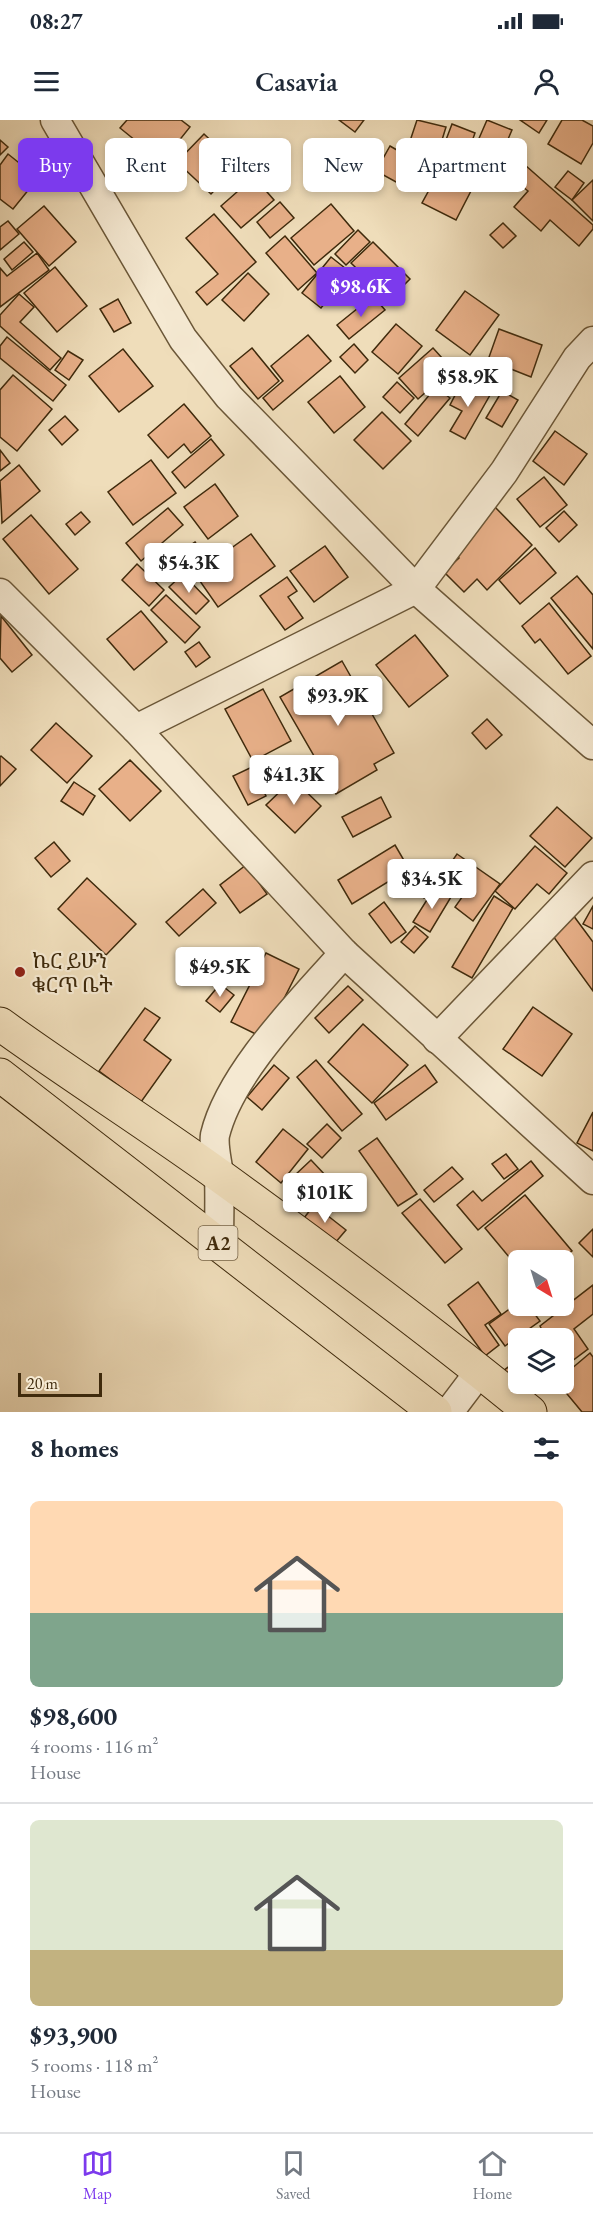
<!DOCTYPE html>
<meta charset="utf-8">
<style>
:root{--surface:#fff;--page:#f2f2f3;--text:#1f2937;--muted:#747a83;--line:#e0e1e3;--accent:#7c3aed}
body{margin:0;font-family:"EB Garamond","Noto Serif Ethiopic",serif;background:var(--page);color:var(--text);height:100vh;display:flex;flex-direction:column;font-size:22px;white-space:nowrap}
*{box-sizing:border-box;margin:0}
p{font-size:20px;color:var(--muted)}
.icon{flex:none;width:33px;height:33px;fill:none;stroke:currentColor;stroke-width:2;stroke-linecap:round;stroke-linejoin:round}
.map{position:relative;height:1292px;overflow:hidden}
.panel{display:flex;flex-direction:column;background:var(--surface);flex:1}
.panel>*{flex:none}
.guide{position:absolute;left:18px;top:18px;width:558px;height:54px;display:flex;gap:12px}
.needle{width:39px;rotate:142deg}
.buttons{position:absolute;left:508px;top:1130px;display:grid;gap:12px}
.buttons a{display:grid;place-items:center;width:66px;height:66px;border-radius:9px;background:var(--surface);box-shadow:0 3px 9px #0003;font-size:30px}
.scale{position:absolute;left:18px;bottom:15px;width:84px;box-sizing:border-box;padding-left:6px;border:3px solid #3f2a0c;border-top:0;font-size:16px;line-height:21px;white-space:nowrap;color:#3f2a0c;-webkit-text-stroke:4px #f5e9d2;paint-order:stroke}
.price{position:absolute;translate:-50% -51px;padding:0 14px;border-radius:6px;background:#fff;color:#222;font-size:20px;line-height:39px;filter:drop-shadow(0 2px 3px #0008)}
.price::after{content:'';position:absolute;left:50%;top:36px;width:18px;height:14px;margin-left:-9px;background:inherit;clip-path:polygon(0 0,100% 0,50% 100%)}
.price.active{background:var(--accent);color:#fff}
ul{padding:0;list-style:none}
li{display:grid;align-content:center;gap:12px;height:318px;padding:0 30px}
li+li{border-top:2px solid var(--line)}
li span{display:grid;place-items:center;height:186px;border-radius:9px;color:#555}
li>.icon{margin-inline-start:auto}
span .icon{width:108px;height:108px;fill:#fffc;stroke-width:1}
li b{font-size:26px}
h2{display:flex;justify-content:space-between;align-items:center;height:72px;padding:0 30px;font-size:26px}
.chip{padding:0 21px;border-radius:9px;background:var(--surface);box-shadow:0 3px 9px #0003;font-size:21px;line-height:54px}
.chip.active{background:var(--accent);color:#fff}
.status{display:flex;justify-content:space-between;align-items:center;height:42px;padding:0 30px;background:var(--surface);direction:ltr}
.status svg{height:16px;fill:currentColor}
header{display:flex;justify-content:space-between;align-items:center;height:78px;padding:0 30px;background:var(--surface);font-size:27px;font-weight:600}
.menu{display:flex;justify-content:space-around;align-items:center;height:84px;border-top:2px solid var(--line);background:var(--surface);font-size:16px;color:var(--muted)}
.menu a{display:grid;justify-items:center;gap:3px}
.menu .active{color:var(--accent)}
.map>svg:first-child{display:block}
</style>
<div class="status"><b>08:27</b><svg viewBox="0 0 49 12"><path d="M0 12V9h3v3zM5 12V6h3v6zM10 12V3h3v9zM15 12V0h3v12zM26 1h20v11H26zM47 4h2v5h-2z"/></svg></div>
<header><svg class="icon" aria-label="menu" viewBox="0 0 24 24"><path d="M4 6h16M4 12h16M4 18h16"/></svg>Casavia<svg class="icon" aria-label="person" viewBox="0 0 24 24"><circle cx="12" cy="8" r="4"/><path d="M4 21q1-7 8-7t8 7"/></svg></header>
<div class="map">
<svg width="593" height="1292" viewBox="0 0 593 1292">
<rect width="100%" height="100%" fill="#efddba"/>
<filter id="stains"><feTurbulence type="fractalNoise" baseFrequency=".00333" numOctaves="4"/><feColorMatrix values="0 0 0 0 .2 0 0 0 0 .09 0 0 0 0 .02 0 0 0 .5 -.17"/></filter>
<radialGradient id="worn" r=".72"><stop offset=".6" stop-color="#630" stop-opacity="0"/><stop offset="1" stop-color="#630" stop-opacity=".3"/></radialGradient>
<g fill="#e8b089" stroke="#3f2a0c" stroke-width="1.5">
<polygon points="127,0 181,0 190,7 162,42 120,8"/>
<polygon points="339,0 364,0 355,12"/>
<polygon points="417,0 446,7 437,36 408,27"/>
<polygon points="487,0 512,10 489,63 464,53"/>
<polygon points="520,0 547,0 539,13"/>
<polygon points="562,0 582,0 593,6 593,23 581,44 548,24"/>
<polygon points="452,4 475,13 462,49 438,41"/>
<polygon points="204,14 238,46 211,74 177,42"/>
<polygon points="0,20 8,27 0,35"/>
<polygon points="390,26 421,44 407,68 376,51"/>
<polygon points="8,34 38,58 13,89 0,79 0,45"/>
<polygon points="525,45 593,105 593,109 579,126 550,100 541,111 514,87 528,71 513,59"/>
<polygon points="440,50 473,67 456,100 422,83"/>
<polygon points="568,51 584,63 572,80 555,67"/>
<polygon points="254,57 274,80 241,108 221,86"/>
<polygon points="593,60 593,101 572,80"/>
<polygon points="280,82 294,98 270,118 257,102"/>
<polygon points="331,84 354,111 314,145 291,118"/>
<polygon points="44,86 76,122 49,146 17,109"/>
<polygon points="214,94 256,142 207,185 196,172 218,154 186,118"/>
<polygon points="8,101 19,114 0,130 0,107"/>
<polygon points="503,103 516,116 503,128 490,115"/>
<polygon points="358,110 370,122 346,145 335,134"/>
<polygon points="285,116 317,153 298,170 266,133"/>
<polygon points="24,122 33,132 12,150 4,139"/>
<polygon points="373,122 410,159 389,180 351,143"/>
<polygon points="37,133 49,150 0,187 0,148 7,156"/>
<polygon points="331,137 350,152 321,188 302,173"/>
<polygon points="55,147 87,186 57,212 24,173"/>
<polygon points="248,153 269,174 244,201 222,180"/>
<polygon points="465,171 499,195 470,235 436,210"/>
<polygon points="19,174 34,187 20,202 61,238 50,250 0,206 0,195"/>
<polygon points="373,176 385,190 349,219 337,205"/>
<polygon points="118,179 131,203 114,212 100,189"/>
<polygon points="396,204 422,226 398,254 372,232"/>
<polygon points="499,209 542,225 531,257 488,240"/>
<polygon points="308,215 331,241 273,290 263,278 283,261 271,246"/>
<polygon points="7,217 66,265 53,281 0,238 0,226"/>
<polygon points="354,224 368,240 355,253 340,237"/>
<polygon points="252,228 279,261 258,279 230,246"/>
<polygon points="433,228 452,249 418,279 399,258"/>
<polygon points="123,229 153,266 119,292 89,256"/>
<polygon points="68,231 83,240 69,260 55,250"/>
<polygon points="13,255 52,289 17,331 0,317 0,270"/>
<polygon points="340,256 365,287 334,313 308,282"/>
<polygon points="463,260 490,275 465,319 450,311 462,291 450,285"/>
<polygon points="397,262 414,278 400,293 383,277"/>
<polygon points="436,267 450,278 418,316 405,304"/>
<polygon points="502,271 518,280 502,307 486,298"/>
<polygon points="184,284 211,316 191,333 184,324 168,338 148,315"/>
<polygon points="382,292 411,321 383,349 354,320"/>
<polygon points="65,296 78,310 62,325 49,310"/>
<polygon points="555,311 587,334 564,365 533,341"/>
<polygon points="211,319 224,335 185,368 172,352"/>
<polygon points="0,330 10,343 0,351"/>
<polygon points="151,340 176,373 133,405 108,372"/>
<polygon points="19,345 40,371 2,403 0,361"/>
<polygon points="544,357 567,385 540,407 517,379"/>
<polygon points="215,364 238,396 208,419 184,387"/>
<polygon points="493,385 532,425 487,470 477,459 464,472 444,452 459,438 449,428"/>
<polygon points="168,388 183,405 141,441 126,423"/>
<polygon points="564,391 577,405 559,422 546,408"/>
<polygon points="81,392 90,402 75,415 66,404"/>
<polygon points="31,395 78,449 49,474 3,419"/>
<polygon points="251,414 275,446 218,487 195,454"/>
<polygon points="195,422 205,437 177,454 168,440"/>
<polygon points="325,426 348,457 314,482 290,451"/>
<polygon points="535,428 556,453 520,484 499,460"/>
<polygon points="137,444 164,470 149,486 122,460"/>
<polygon points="183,454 209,481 196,494 169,467"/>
<polygon points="577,456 593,475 593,529 551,478"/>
<polygon points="287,457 297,471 288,477 303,498 285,510 260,476"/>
<polygon points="166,475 200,507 185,523 151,490"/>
<polygon points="549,483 591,536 568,554 540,519 535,523 522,506"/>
<polygon points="141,491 167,522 134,550 107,519"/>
<polygon points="1,496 32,535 12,552 0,538"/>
<polygon points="415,515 448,556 409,587 376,545"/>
<polygon points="199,522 210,537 196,547 185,532"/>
<polygon points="342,541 394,633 374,644 377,650 336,674 280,577"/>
<polygon points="263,569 291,621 253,641 225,589"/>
<polygon points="487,599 502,615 486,629 472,613"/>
<polygon points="56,603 92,636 67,663 31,630"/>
<polygon points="1,636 16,649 0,666 0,637"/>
<polygon points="130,640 161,671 130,701 99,669"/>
<polygon points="252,647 266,676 248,685 233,656"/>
<polygon points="293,659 321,686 295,713 266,685"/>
<polygon points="74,662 95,676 83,695 61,681"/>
<polygon points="381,677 391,697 353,717 342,697"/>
<polygon points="557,687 592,718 565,747 530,716"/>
<polygon points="54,722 70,741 51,757 35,738"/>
<polygon points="395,725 409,749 352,784 338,760"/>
<polygon points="535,726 567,753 549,774 537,764 515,789 495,771"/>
<polygon points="457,734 500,764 473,801 455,787 465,773 441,757"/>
<polygon points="425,741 442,754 424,778 407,766"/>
<polygon points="246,745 267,774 240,793 220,765"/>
<polygon points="87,758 136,804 106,835 58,789"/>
<polygon points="435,767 451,777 430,812 413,802"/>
<polygon points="203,769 216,783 179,816 166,802"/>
<polygon points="494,776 513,788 472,858 452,847"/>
<polygon points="384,782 406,812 391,823 369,794"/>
<polygon points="593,786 593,809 583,804"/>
<polygon points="573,795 593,822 593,871 550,812"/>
<polygon points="415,806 428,817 414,833 401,822"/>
<polygon points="266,833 299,849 264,918 231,902"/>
<polygon points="220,864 234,875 220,892 206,881"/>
<polygon points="348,866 363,880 329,913 315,898"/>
<polygon points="533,887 572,914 542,956 503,929"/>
<polygon points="145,888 160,898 144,920 171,940 141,982 99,951"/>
<polygon points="363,904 408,945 372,983 328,942"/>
<polygon points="316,940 362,994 342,1011 297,957"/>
<polygon points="274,945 289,958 262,990 247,977"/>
<polygon points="425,945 437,962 386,1000 374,983"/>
<polygon points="593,992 593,1031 577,1023"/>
<polygon points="327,1004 341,1018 322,1038 307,1024"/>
<polygon points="283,1009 308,1029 281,1063 256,1042"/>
<polygon points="377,1018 417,1074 398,1086 359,1031"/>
<polygon points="506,1034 518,1049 504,1059 492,1044"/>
<polygon points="311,1040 327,1057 311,1072 294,1056"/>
<polygon points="531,1041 543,1056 478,1110 457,1085 473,1071 482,1081"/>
<polygon points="452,1047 463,1059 434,1082 424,1070"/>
<polygon points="525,1075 572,1131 561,1140 519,1140 519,1149 485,1108"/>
<polygon points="420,1079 462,1129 445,1143 402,1093"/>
<polygon points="314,1085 346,1110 335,1123 304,1098"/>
<polygon points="593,1109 593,1137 579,1123"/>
<polygon points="478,1162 501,1194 485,1205 499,1225 485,1236 448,1185"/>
<polygon points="593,1165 593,1194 574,1209 588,1229 564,1247 564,1218 546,1218 540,1206"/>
<polygon points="519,1182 519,1185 528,1185 540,1201 505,1226 489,1204"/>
<polygon points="590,1233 593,1237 593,1292 582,1292 558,1263 564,1263 564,1255"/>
<polygon points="519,1239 519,1263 543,1263 524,1278 503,1251"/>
</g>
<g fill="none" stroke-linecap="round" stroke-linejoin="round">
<g stroke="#6b5738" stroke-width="31">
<g id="minor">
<polyline points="55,0 183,219 229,277 416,469 593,625"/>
<polyline points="0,473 136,609 344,833 593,1060"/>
<polyline points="136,609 416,469 504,352 577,238 593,221"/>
<polyline points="437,919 593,756"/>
<path d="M219,1125C219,1102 220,1079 219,1056C218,1043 213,1027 215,1015C230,952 302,881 344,833"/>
<polyline points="449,1292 480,1251"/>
</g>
</g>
<g stroke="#3f2a0c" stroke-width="35">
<g id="trunk">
<path d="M0,904C72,956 148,1004 220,1056C325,1132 430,1210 530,1292"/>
<polyline points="0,955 435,1292"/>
</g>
</g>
<use href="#minor" stroke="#f5e9d2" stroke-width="28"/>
<use href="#trunk" stroke="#efddba" stroke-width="33"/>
</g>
<circle fill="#8f2418" stroke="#f5e9d2" stroke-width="2" cx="20" cy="852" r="6"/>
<g text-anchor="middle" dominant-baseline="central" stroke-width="4.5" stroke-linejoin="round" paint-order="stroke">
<rect fill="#f5e9d2" stroke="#766347" stroke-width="1.5" x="198.5" y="1106" width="39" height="34" rx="4.5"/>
<g font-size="20" font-weight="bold" fill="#3f2a0c">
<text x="218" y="1123">A2</text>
</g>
<g font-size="21" fill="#3f2a0c" stroke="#f5e9d2" text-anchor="start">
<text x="32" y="840">ኬር ይሁን<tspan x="32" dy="24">ቁርጥ ቤት</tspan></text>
</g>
</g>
<rect width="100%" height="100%" filter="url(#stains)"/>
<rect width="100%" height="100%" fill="url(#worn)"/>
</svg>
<div class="buttons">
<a><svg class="needle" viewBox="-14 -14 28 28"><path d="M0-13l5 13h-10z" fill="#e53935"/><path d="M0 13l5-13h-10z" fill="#747a83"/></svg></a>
<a><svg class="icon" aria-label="layers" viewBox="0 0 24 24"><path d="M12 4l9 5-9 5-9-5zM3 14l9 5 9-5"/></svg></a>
</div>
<div class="scale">20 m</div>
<b class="price active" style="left:361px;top:198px">$98.6K</b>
<b class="price" style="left:468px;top:288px">$58.9K</b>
<b class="price" style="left:189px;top:474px">$54.3K</b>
<b class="price" style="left:338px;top:607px">$93.9K</b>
<b class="price" style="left:294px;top:686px">$41.3K</b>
<b class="price" style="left:432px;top:790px">$34.5K</b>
<b class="price" style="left:220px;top:878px">$49.5K</b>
<b class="price" style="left:325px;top:1104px">$101K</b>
<div class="guide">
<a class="chip active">Buy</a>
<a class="chip">Rent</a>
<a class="chip">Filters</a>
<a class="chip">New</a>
<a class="chip">Apartment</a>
</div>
</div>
<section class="panel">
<h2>8 homes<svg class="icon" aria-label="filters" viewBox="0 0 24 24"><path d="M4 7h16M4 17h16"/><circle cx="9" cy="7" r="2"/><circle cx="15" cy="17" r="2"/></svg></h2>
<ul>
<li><span style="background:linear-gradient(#ffd9b3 60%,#7fa58c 0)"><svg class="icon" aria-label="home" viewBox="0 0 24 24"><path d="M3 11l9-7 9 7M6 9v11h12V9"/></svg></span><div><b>$98,600</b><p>4 rooms · 116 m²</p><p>House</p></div></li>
<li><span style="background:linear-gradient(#dfe7d0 70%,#c2b280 0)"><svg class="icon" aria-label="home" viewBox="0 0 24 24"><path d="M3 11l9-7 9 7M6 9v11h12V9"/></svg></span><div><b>$93,900</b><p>5 rooms · 118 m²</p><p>House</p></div></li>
</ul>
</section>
<nav class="menu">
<a class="active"><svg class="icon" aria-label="map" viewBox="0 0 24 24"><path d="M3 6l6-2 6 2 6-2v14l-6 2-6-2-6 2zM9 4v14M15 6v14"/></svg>Map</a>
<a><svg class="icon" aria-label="saved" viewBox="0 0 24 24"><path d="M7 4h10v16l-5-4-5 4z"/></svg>Saved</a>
<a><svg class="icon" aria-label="home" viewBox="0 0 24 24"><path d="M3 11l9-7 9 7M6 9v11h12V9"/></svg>Home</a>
</nav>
